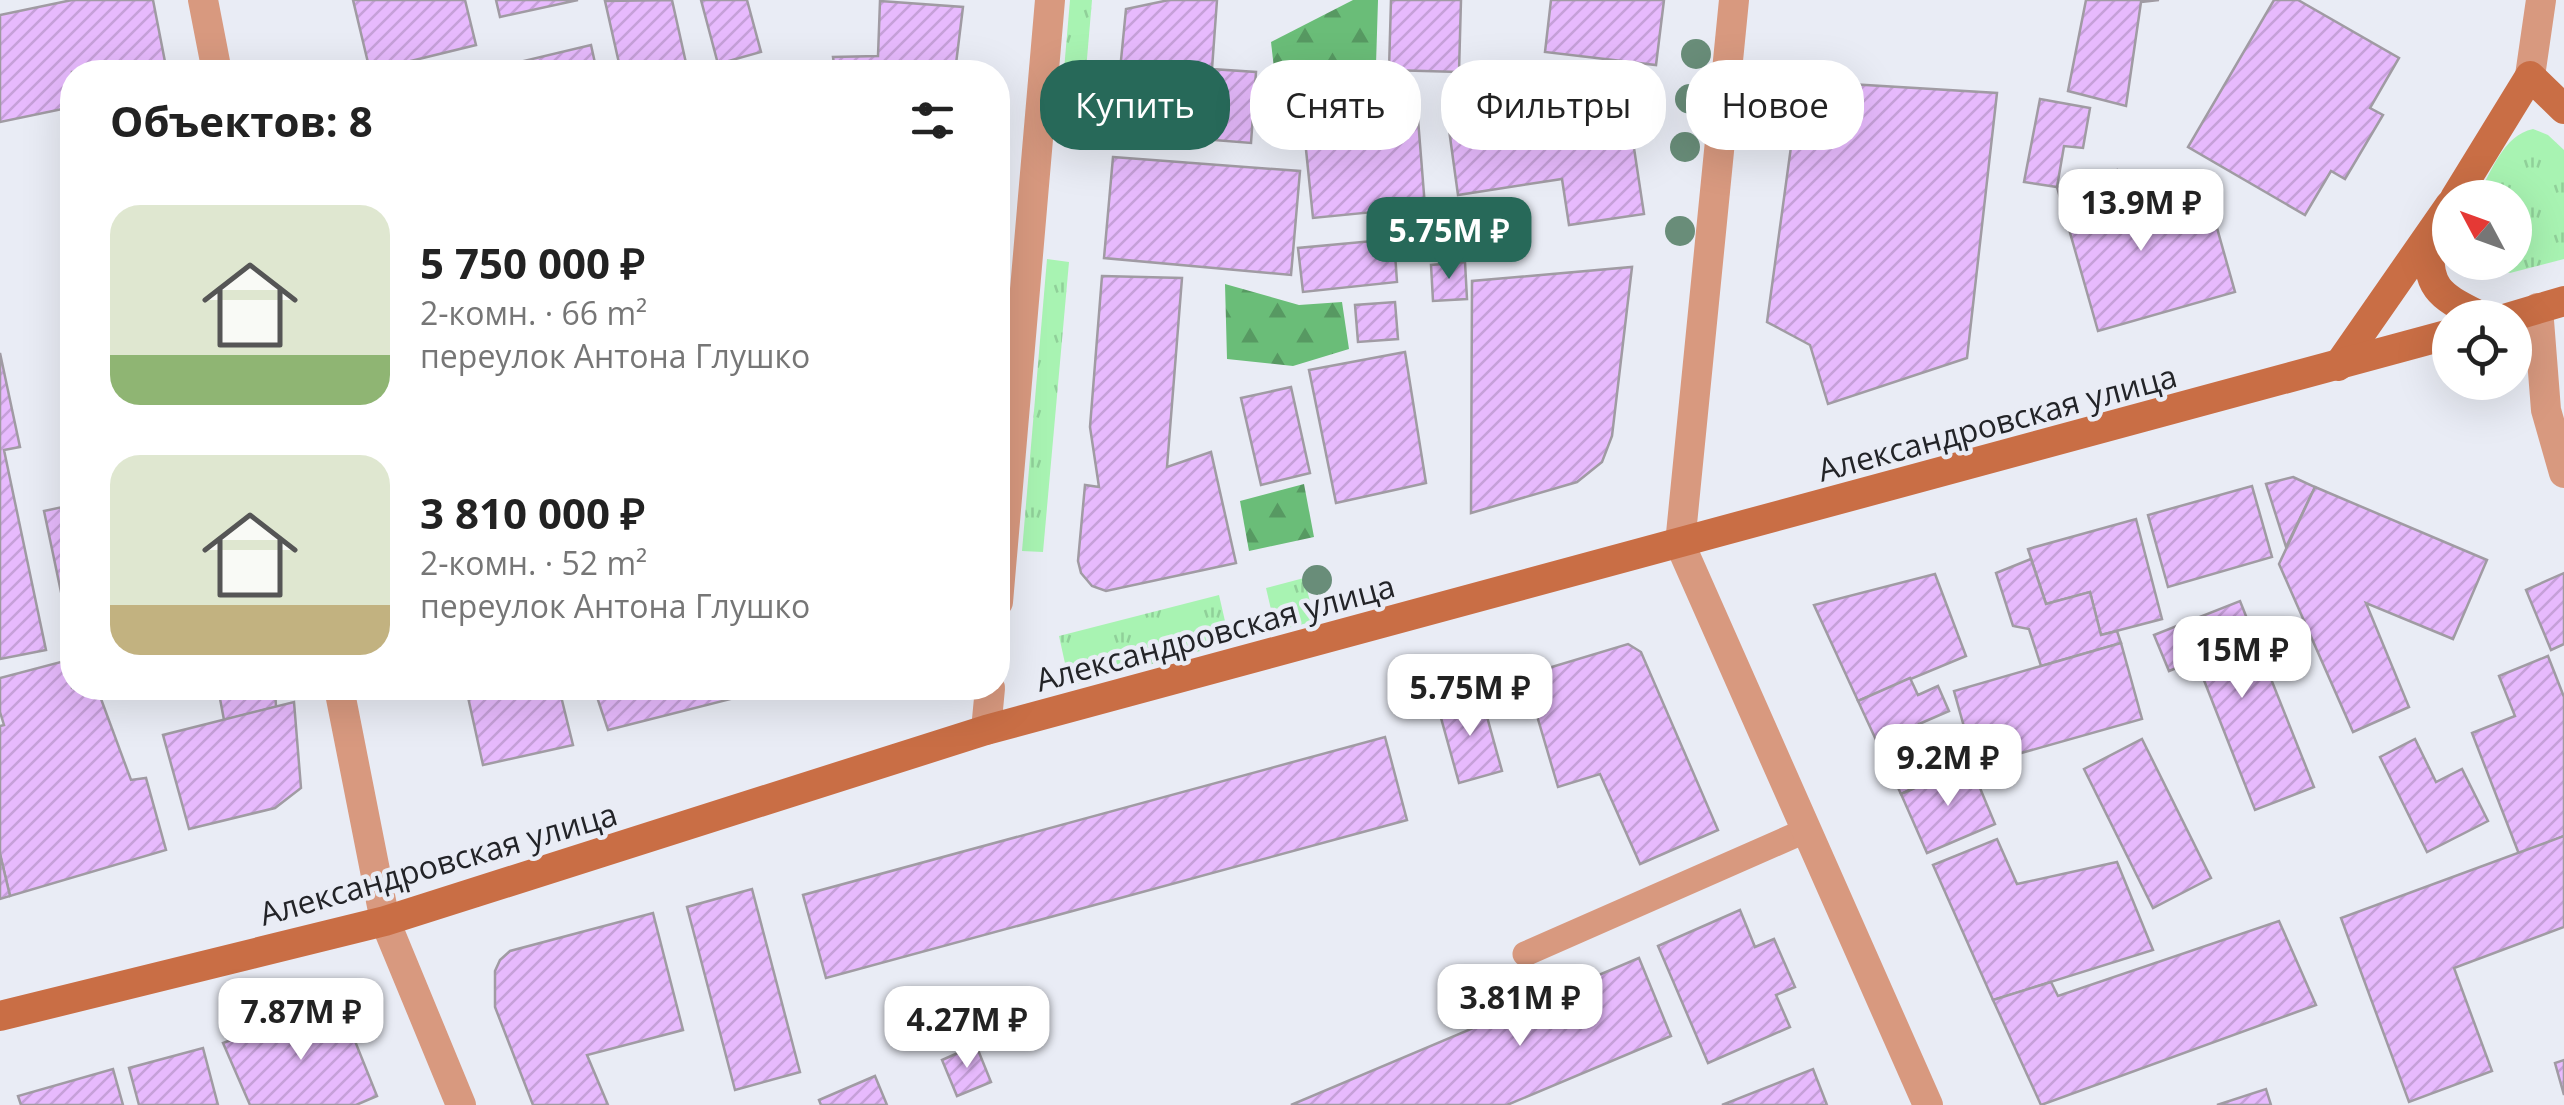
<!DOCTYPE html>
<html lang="ru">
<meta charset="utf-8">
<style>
:root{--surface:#fff;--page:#f6f6f6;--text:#222;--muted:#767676;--accent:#276959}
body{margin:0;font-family:"Open Sans",sans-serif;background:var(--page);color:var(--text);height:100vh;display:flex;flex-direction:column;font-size:38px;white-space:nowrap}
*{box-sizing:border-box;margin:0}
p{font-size:32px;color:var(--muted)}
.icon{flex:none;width:55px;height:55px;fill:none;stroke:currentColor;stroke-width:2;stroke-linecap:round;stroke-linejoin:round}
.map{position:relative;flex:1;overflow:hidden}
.panel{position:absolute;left:60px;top:60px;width:950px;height:640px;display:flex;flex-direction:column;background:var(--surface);border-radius:40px;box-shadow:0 10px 40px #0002}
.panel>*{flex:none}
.guide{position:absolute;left:1040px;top:60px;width:950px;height:90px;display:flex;gap:20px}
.needle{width:65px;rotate:311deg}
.tools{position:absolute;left:2432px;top:180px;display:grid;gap:20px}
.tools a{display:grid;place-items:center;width:100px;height:100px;border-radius:50%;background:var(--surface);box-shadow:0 10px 40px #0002;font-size:50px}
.price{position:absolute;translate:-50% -85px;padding:0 22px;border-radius:20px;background:#fff;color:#222;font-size:32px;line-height:65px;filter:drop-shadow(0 2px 5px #0008)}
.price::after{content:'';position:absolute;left:50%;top:60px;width:30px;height:22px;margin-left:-15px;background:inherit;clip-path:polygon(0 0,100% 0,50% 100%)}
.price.selected{background:var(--accent);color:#fff}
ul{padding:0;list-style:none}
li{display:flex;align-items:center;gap:30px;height:250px;padding:0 50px}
li span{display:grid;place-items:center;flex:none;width:280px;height:200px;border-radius:30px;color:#555}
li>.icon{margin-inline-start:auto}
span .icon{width:120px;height:120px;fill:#fffc;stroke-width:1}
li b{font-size:42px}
h2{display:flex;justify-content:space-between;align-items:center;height:120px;padding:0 50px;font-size:42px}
.tag{padding:0 35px;border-radius:40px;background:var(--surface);box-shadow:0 10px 40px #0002;font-size:35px;line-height:90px}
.tag.selected{background:var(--accent);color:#fff}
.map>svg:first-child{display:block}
</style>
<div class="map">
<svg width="2564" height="1105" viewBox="0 0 2564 1105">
<defs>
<pattern id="grass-tufts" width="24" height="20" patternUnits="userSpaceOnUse" patternTransform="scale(2.5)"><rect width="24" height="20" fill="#a8f3b2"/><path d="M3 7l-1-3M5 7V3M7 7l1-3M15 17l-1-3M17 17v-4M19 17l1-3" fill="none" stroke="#90d099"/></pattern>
<pattern id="forest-firs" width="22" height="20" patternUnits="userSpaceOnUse" patternTransform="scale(2.5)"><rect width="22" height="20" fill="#6abd78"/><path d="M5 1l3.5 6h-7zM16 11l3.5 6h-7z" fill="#579962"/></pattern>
<pattern id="building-hatch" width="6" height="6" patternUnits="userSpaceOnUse" patternTransform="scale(2.5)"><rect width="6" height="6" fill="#e7bafd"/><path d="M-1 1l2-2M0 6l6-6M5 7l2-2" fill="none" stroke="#c6a0d9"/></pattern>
</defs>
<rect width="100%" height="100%" fill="#e9ecf5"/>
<g fill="url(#grass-tufts)">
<polygon points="1070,0 1092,0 1081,129 1059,128"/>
<path d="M2533,129L2548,135L2564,150V259L2510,273L2484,263L2515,262V198L2477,197C2491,173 2503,135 2533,129Z"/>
<polygon points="1047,259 1069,262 1043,552 1022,551"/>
<polygon points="1304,578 1315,621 1276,631 1266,588"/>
<polygon points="1219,595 1230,643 1070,686 1059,636"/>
</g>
<g fill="url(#forest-firs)">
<polygon points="1353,0 1378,0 1375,97 1281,130 1271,42"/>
<polygon points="1440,213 1455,242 1413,262 1405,232"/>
<polygon points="1225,284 1299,305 1342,302 1349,349 1293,366 1227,359"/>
<polygon points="1304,484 1314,537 1249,551 1240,501"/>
</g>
<g fill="url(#building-hatch)" stroke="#a09ba3" stroke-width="2.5">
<polygon points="72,0 153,0 167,72 72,72 72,107 0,122 0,15"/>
<polygon points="353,0 465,0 476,45 370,71"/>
<polygon points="496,0 578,0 500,17"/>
<polygon points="672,0 688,72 621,72 605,1"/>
<polygon points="701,0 747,0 761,52 718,64"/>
<polygon points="1169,0 1217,0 1212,69 1256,72 1251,143 1114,132 1126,9"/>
<polygon points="1391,0 1461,0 1459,72 1389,70"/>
<polygon points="1551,0 1664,0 1656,65 1545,52"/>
<polygon points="2086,0 2159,0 2141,2 2126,106 2068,91"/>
<polygon points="2274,0 2298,0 2399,58 2370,108 2383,115 2345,179 2331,171 2305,215 2188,147"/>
<polygon points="880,1 963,7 955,72 835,72 833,57 878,56"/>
<polygon points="591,45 597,72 478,72"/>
<polygon points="453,64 455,72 413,72"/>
<polygon points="1800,81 1997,93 1967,358 1828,404 1810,345 1767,322"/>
<polygon points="1642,86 1649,133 1632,135 1644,214 1569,225 1562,179 1458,195 1447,115"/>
<polygon points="2040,99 2090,108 2083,148 2064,146 2057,187 2024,182"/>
<polygon points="1418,119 1425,207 1313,218 1304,130"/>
<polygon points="1113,157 1300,171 1291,275 1104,258"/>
<polygon points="2117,170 2133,225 2210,203 2235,292 2098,331 2057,187"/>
<polygon points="72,200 72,251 63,202"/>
<polygon points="1394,239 1397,282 1303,292 1298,248"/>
<polygon points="1465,262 1467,299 1433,301 1431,265"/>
<polygon points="1632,267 1612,436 1602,462 1577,482 1471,513 1472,281"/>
<polygon points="1102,276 1182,278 1167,467 1211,452 1236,563 1106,591 1092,586 1081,573 1078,561 1085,485 1099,487 1090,427"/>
<polygon points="1395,302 1398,339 1358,342 1355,305"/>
<polygon points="1405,352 1426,483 1336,503 1309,370"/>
<polygon points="0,353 20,447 4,450 46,650 0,659"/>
<polygon points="1291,387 1310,473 1261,485 1241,398"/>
<polygon points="2293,477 2315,487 2286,547 2266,484"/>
<polygon points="2252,486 2272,557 2168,587 2148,515"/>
<polygon points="2315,487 2487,560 2453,639 2366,603 2409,707 2353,732 2279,564"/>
<polygon points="72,505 72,590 61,592 44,511"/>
<polygon points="2136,519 2162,619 2101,635 2090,592 2046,604 2028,549"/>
<polygon points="2031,559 2046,604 2090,592 2101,635 2117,631 2121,643 2041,666 2029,629 2013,626 1996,573"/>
<polygon points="2564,573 2564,644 2551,650 2526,590"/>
<polygon points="1935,574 1966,656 1858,701 1814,605"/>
<polygon points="2240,601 2314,787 2255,810 2196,660 2169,671 2154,635"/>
<polygon points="2121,643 2142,719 1975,766 1954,691"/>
<polygon points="1628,644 1641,652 1718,830 1640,864 1600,774 1558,787 1525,675"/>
<polygon points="2548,656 2564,697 2564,836 2519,854 2472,733 2515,716 2499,676"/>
<polygon points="72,659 72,688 97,688 131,780 146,778 166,850 10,896 0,854 0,726 4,725 0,712 0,678"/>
<polygon points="1910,678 1918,695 1938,686 1949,711 1919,724 1941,775 1901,794 1858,701"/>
<polygon points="218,688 275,688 276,707 224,720"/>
<polygon points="466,688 521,688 522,691 559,688 573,745 483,765"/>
<polygon points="594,688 774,688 608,730"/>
<polygon points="1481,695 1502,771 1459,783 1438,707"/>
<polygon points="294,702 301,788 275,808 189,829 163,735"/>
<polygon points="1385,737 1407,820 826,978 803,895"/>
<polygon points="2142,739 2211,878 2153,908 2084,769"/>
<polygon points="2415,739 2436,782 2462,769 2488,821 2427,852 2380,757"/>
<polygon points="1970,764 1995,824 1927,853 1901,794"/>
<polygon points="2564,836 2564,927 2454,968 2492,1071 2409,1102 2341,918"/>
<polygon points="1997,839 2017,884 2117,862 2153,950 1993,1000 1933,865"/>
<polygon points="0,854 10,896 0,899"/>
<polygon points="752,889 800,1072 735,1090 687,907"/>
<polygon points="1740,910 1755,947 1774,939 1795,987 1776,995 1790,1027 1708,1063 1658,946"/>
<polygon points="653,913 683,1030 587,1055 608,1105 533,1105 495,1007 495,971 500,960 510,951"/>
<polygon points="2279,921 2316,1005 2041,1105 1993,1000 2051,982 2058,996"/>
<polygon points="1639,958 1671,1036 1507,1105 1291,1105"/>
<polygon points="311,1010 342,1020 353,1036 377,1096 356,1105 250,1105 223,1043"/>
<polygon points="976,1045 991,1082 957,1096 942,1060"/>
<polygon points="203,1048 218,1105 139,1105 129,1068"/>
<polygon points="2564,1060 2564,1095 2555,1063"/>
<polygon points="113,1069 123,1105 21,1105 18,1096"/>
<polygon points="1813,1069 1827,1105 1722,1105"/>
<polygon points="875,1076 887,1105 821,1105 819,1100"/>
<polygon points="2266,1089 2271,1105 2217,1105"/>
</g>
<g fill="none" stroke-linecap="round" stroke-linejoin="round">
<polyline stroke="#d8997f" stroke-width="25" points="1525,954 1807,830"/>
<g stroke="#d8997f" stroke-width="30">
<polyline points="203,0 217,72"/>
<polyline points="1734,0 1680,544 1928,1105"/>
<polyline points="2530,76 2541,0"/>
<polyline points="2538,308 2546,410 2564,473"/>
<polyline points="998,602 1050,0"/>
<polyline points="339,688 385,921"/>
<polyline points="986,730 990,688"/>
</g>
<polyline stroke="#d8997f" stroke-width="30" points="385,921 461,1105"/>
<g stroke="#c96e45" stroke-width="30">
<polyline points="2455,198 2530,76 2564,109"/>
<path d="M2430,238C2425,291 2441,296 2484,318"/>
<polyline points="2507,318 2564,301"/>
<polyline points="2338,366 2450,205"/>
<polyline points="0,1016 385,921 986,730 2450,334"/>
</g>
</g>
<g fill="#698d79">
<circle cx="1696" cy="54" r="15"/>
<circle cx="1690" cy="99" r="15"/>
<circle cx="1685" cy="147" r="15"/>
<circle cx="1680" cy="231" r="15"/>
<circle cx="1317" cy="580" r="15"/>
</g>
<g text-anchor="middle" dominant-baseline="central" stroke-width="9" stroke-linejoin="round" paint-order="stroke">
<g font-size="32" fill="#232428" stroke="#e9ecf5">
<text transform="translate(1997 422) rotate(-15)">Александровская улица</text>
<text transform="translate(1215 632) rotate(-15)">Александровская улица</text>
<text transform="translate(438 863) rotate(-16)">Александровская улица</text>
</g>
</g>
</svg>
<div class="tools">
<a><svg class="needle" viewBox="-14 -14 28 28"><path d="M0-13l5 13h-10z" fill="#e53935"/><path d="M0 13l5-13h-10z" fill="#767676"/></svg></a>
<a><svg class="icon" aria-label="locate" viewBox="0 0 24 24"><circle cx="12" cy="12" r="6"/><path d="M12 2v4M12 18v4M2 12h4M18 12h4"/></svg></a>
</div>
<b class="price" style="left:2141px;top:254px">13.9M ₽</b>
<b class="price selected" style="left:1449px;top:282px">5.75M ₽</b>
<b class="price" style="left:2242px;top:701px">15M ₽</b>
<b class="price" style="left:1470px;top:739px">5.75M ₽</b>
<b class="price" style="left:1948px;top:809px">9.2M ₽</b>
<b class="price" style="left:1520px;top:1049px">3.81M ₽</b>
<b class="price" style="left:301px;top:1063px">7.87M ₽</b>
<b class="price" style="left:967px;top:1071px">4.27M ₽</b>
<div class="guide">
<a class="tag selected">Купить</a>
<a class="tag">Снять</a>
<a class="tag">Фильтры</a>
<a class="tag">Новое</a>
</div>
<section class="panel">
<h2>Объектов: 8<svg class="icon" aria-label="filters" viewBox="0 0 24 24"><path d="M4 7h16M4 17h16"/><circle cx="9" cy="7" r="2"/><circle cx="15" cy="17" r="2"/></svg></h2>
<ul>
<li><span style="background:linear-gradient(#dfe7d0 75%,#8fb573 0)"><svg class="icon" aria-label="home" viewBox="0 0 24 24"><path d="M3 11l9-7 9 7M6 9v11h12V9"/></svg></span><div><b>5 750 000 ₽</b><p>2-комн. · 66 m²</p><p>переулок Антона Глушко</p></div></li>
<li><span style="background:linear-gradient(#dfe7d0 75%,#c2b280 0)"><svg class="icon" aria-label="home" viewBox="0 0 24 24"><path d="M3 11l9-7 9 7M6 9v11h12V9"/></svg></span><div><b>3 810 000 ₽</b><p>2-комн. · 52 m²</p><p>переулок Антона Глушко</p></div></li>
</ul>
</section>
</div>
